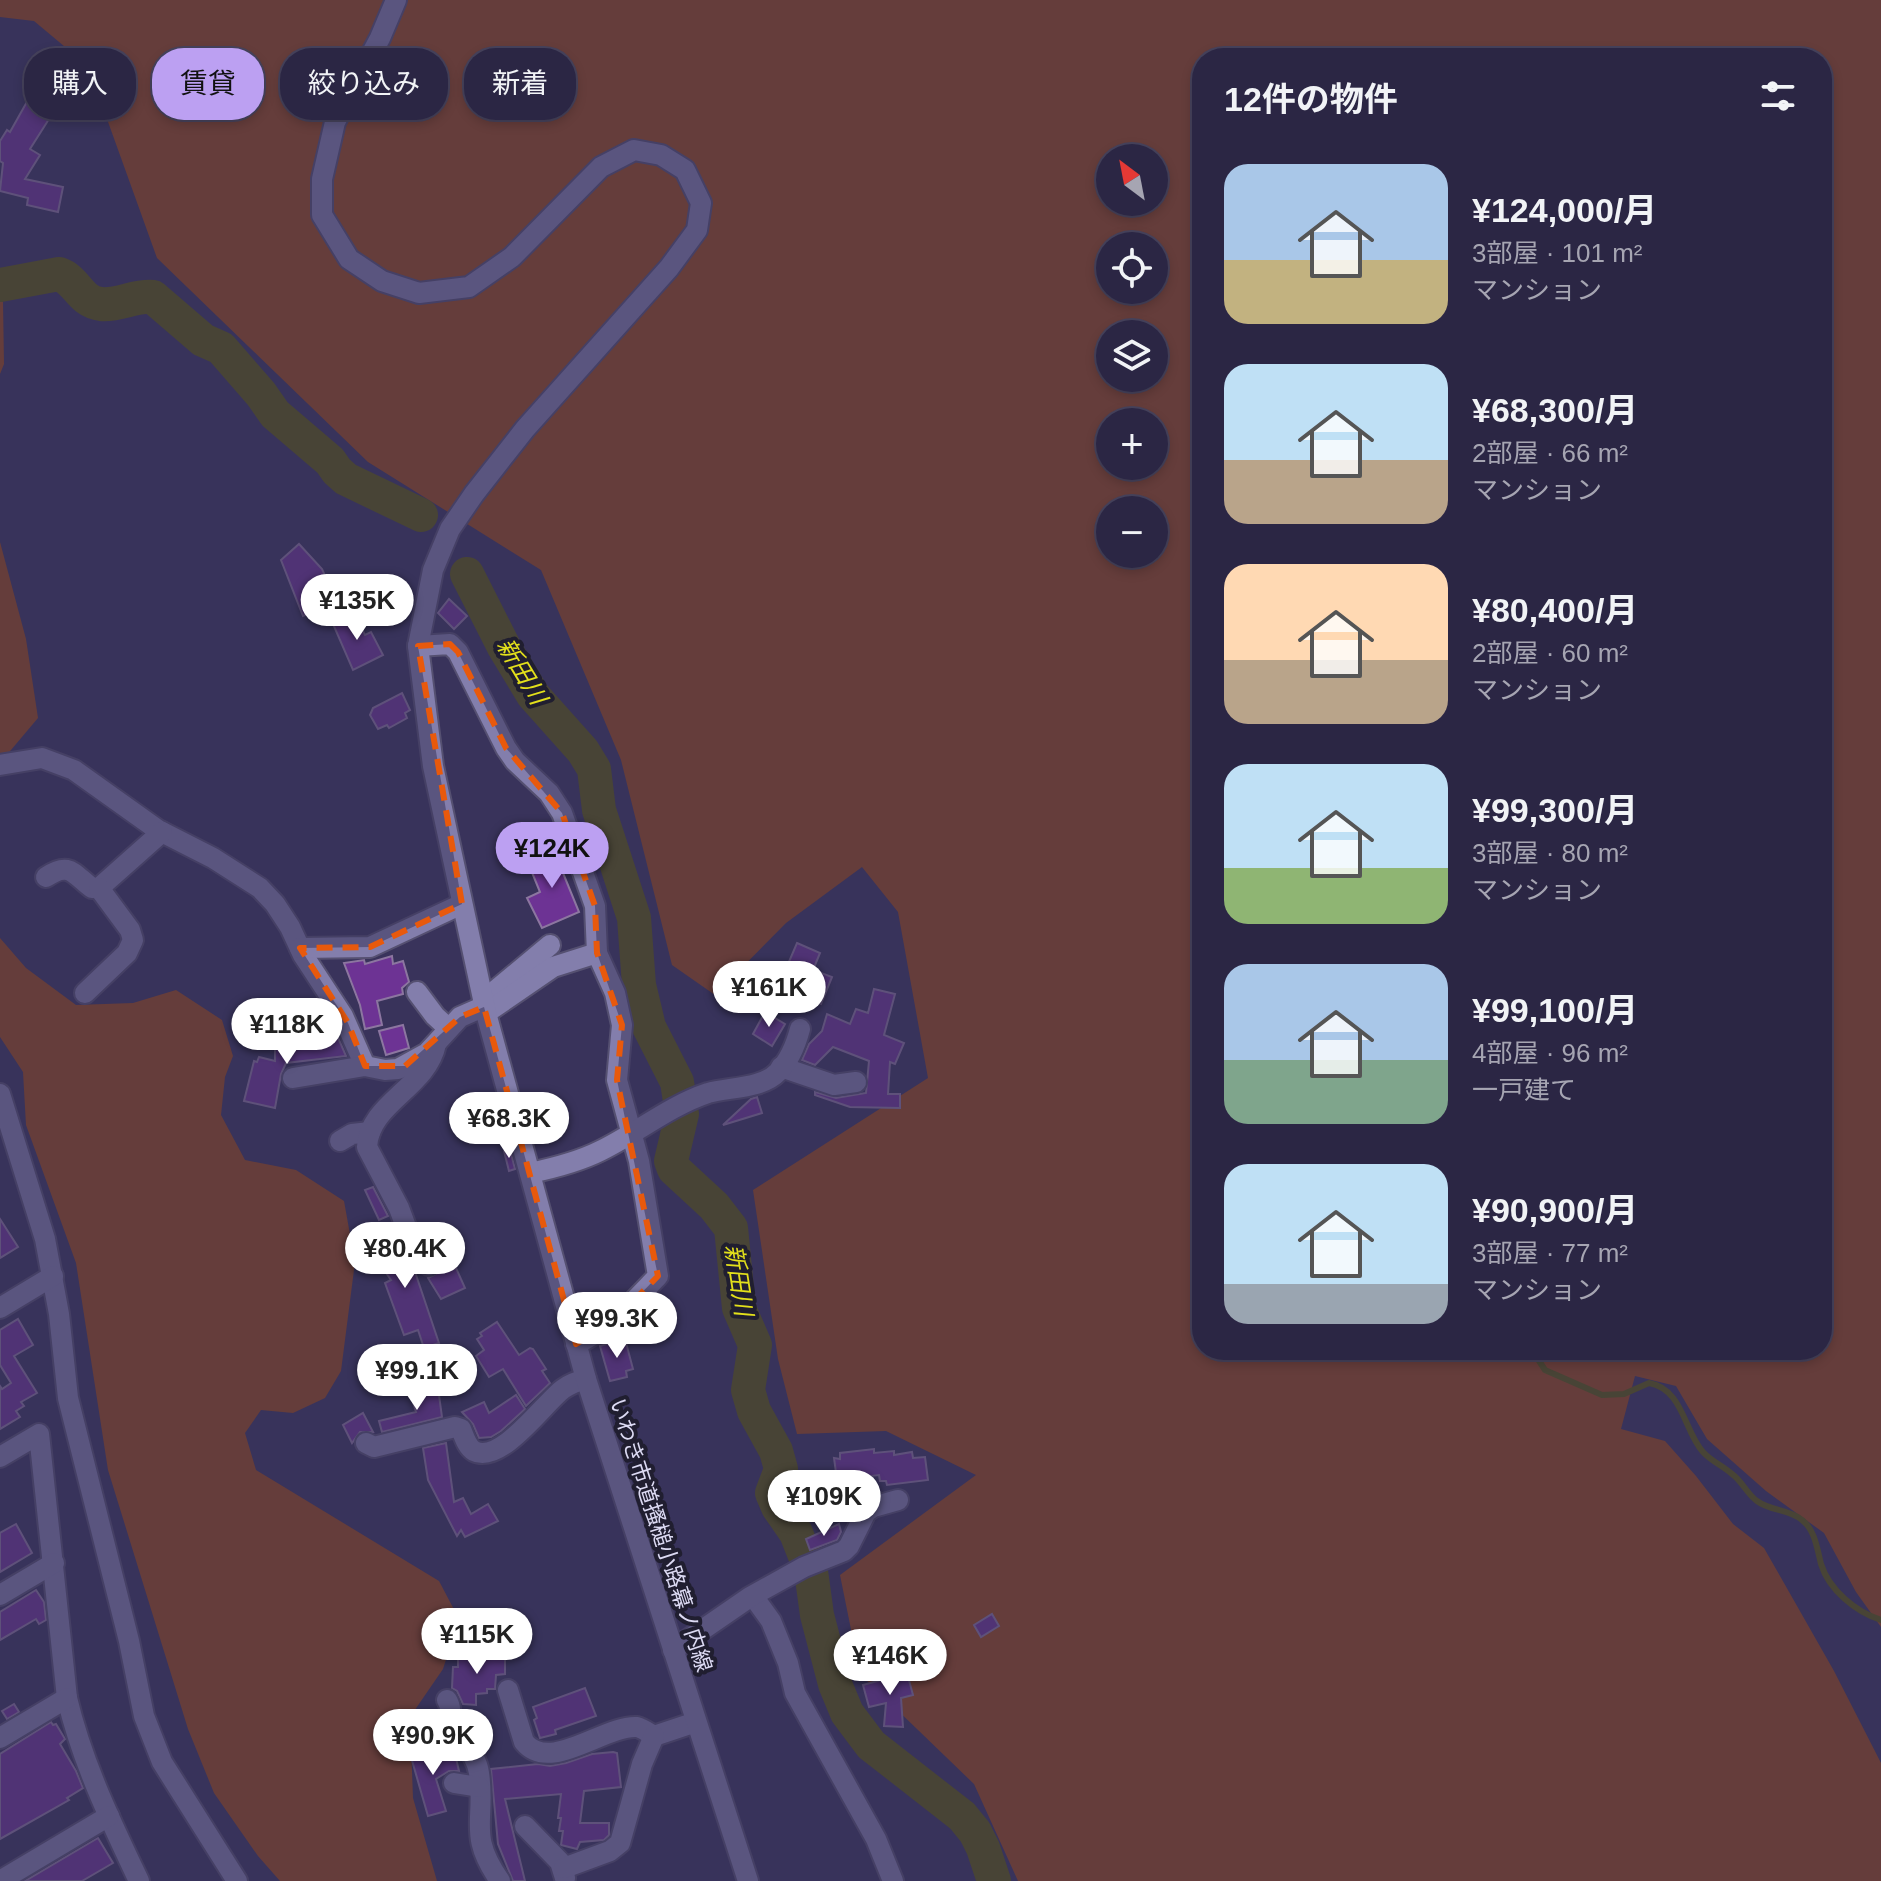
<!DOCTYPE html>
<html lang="ja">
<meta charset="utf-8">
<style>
:root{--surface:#2b2644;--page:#37324f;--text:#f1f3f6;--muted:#a6a5b2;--line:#47435d;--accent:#bca0f2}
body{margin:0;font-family:Arial,"Noto Sans JP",sans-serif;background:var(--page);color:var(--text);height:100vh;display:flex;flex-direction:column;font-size:30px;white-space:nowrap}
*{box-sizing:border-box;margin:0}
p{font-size:26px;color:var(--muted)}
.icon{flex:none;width:44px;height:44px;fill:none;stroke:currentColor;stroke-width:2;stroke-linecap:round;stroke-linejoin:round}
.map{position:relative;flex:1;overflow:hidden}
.panel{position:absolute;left:1192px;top:48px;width:640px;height:1312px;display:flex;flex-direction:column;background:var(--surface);border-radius:32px;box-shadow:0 4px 12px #0003,0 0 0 2px var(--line)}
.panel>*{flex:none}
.guide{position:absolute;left:24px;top:48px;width:760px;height:72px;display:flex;gap:16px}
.needle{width:52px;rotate:328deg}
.buttons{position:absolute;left:1096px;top:144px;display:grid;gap:16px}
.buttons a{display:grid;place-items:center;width:72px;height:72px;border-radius:50%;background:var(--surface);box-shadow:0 4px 12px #0003,0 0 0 2px var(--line);font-size:40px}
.price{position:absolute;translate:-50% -68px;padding:0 18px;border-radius:28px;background:#fff;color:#222;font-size:26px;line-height:52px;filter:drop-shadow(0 2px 4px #0008)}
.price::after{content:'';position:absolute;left:50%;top:48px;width:24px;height:18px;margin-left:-12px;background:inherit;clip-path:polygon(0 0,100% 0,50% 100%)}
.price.selected{background:var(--accent);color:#111}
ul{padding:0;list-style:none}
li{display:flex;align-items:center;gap:24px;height:200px;padding:0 32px}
li span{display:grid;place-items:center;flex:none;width:224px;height:160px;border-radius:24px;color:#555}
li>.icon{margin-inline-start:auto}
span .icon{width:96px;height:96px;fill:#fffc;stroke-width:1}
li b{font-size:34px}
h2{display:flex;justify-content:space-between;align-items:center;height:96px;padding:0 32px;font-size:34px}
.chip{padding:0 28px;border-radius:32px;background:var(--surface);box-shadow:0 4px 12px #0003,0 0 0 2px var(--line);font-size:28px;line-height:72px}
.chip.selected{background:var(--accent);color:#111}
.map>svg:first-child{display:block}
</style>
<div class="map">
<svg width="1881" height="1881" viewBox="0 0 1881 1881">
<rect width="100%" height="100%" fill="#39335b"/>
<g fill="#9b4a14" fill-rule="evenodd">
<path d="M0,0H1881V1627L1856,1592L1824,1533L1766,1491L1707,1439L1676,1386L1635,1376L1621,1429L1665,1441L1696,1476L1733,1524L1764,1548L1834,1671L1881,1763V1881H1018L974,1784L860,1674L840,1575L976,1475L886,1431L797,1434L778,1359L753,1190L928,1078L898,912L862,867L786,923L715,995L672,965L621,760L541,570L368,462L157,258L107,119L95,72L34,21L0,17ZM1202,58H1822V1350H1202ZM1110,158H1154V202H1110ZM1110,246H1154V290H1110ZM1110,334H1154V378H1110ZM1110,422H1154V466H1110ZM1110,510H1154V554H1110Z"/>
<polygon points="0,300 3,302 4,364 0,374"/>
<polygon points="0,542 26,639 38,718 0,763"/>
<polygon points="0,938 26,968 76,1005 133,1003 176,990 222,1020 233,1056 225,1077 221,1115 245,1160 296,1170 344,1201 355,1262 341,1371 325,1398 293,1413 261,1410 245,1433 256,1470 439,1581 459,1619 443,1669 410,1717 413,1798 437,1881 280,1881 258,1856 214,1793 188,1729 108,1470 76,1263 26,1125 23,1072 0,1037"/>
</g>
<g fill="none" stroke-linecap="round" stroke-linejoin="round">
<path stroke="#5b5a0a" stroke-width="6" d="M1532,1350L1545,1370L1602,1395L1624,1394L1649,1383C1683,1389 1684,1431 1703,1452C1711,1461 1723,1466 1732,1474C1742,1481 1747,1494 1757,1501C1770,1511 1789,1509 1802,1520C1815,1530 1817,1548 1821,1564C1829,1590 1856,1612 1881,1620"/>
<g stroke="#5b5a0a" stroke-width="34">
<path d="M0,285L59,274C77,280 80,302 101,304C118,306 136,295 153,297L203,340L221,348L261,394L275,414L330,461L337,471L346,479L421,515"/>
<polyline points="467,574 504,647 533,695 583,751 594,769 599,810 634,918 639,985 649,1027 677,1082 682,1114 671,1161 674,1169 714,1206 731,1228 739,1308 755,1345 748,1390 754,1411 776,1451 781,1469 772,1493 778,1507 796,1533 811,1571 817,1615 835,1684 847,1713 871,1745 962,1816 975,1832 983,1848 994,1881"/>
</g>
</g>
<g fill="#6d3394" stroke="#8c76a0" stroke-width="2">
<polygon points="59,77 78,81 73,105 70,110 56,108 30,149 40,155 25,179 63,187 58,212 27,205 28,198 0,191 3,163 0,161 0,141 7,130 10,132 33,91 54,103"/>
<polygon points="299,544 322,569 337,602 303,616 281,560"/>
<polygon points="449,599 467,616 454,629 438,613"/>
<polygon points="354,613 365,635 371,632 383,655 353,670 333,624"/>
<polygon points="402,693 410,710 405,713 407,718 389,728 387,725 378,729 370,715 373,708"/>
<polygon points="554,848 556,852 561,850 569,871 563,873 579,912 542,928 527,898 540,892 529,865"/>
<polygon points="797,943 820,953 813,970 832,977 821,1004 804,997 801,1002 776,992"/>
<polygon points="392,956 393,964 403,961 409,982 402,988 403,994 377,1001 382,1025 365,1029 360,1005 344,963 364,960 365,964"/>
<polygon points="874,989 895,994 884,1035 904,1043 895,1064 890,1062 888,1094 900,1094 900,1108 850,1107 815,1095 815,1092 836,1098 866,1093 869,1061 833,1047 815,1065 802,1060 809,1044 822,1031 827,1014 850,1024 856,1009 868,1013"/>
<polygon points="765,1012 785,1024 772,1046 753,1034"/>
<polygon points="403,1025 409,1048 386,1055 379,1031"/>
<polygon points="336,1033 346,1056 286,1063 281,1074 275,1108 244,1101 254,1061 257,1062 259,1057 275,1061 275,1044 297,1043"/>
<polygon points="757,1097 762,1113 723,1125 751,1099"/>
<polygon points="510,1150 515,1169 509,1171 504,1151"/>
<polygon points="373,1187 388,1216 379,1220 365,1190"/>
<polygon points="0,1219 18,1247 0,1258"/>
<polygon points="389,1232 412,1263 439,1343 424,1348 418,1330 404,1335 385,1283 391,1280 369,1248"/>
<polygon points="447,1268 448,1271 456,1268 465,1288 441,1299 428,1278"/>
<polygon points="18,1319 33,1345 14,1356 37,1393 21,1402 24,1406 16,1411 20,1417 0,1429 0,1386 2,1389 11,1383 0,1365 0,1330"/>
<polygon points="497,1322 519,1355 530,1348 533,1349 546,1369 542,1371 550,1383 526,1406 503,1369 489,1377 476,1356 484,1350 477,1339 482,1336 480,1333"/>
<polygon points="625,1339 633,1369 626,1371 627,1377 610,1381 600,1346"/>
<polygon points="438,1388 442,1417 382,1432 379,1421 416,1412 411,1396"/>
<polygon points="516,1395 525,1409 501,1431 491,1437 479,1438 473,1424 462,1412 484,1402 489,1413"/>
<polygon points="363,1413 373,1432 360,1432 352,1443 343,1425"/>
<polygon points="446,1443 454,1502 463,1498 471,1514 488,1504 498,1521 465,1537 461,1530 457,1536 428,1480 423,1448"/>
<polygon points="874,1449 874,1453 894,1451 894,1455 912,1452 913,1458 925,1457 928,1480 887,1485 886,1481 880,1481 879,1475 837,1480 834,1458 840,1459 840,1453"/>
<polygon points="16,1524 32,1553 0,1572 0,1533"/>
<polygon points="839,1524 841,1532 837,1540 810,1550 806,1539"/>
<polygon points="36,1590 44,1602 46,1620 39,1624 36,1619 0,1640 0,1612"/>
<polygon points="992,1614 999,1626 981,1637 974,1625"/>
<polygon points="478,1656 505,1656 505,1674 496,1675 495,1689 487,1689 487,1693 476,1694 476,1705 463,1704 457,1691 452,1688 453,1667 458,1667 458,1657"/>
<polygon points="907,1673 913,1695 901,1698 903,1727 884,1726 886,1703 869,1707 863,1685"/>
<polygon points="585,1688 596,1716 555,1730 556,1734 540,1738 534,1720 537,1718 533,1707"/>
<polygon points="14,1704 19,1712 7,1719 2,1711"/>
<polygon points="51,1722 53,1725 56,1724 65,1739 60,1744 76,1771 83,1788 67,1798 69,1800 0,1839 0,1754"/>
<polygon points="443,1748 444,1752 454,1750 459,1771 449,1771 436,1779 446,1811 428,1816 411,1757"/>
<polygon points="613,1752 617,1753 621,1787 584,1791 580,1823 609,1823 609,1835 604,1840 580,1842 577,1849 561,1845 563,1831 559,1831 561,1818 558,1818 561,1794 505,1799 525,1881 513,1881 498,1844 491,1769 538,1764 550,1766 566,1763 592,1754"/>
<polygon points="98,1838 113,1863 82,1881 25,1881"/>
</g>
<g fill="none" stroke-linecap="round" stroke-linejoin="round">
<g stroke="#555071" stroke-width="24">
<g id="street">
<path d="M418,646L450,644L458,652L506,748L515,761L549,793L562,813L595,906L597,953L615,993L622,1025L617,1080L639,1161L658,1276C633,1302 610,1329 576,1344"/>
<polyline points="0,765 42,758 74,770 158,830 213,858 260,888 275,904 290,927 303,955 343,1016 365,1066"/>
<path d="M46,877C70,861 73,874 92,888H99L162,832"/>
<polyline points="300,948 370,947 462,904"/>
<polyline points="496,990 550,945"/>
<polyline points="417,992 435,1016 448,1028"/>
<polyline points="85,993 127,953 133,940 130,930 99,888"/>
<polyline points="486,1013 553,967 597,953"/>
<polyline points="781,1067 834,1085 856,1082"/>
<polyline points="293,1078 365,1066 385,1070 398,1069 427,1053 460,1017 485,1006"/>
<polyline points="0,1094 45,1239 59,1314 68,1398 129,1641 144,1716 162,1762 237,1881"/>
<polyline points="340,1141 352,1134 370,1132"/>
<path d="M530,1173C554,1168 578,1162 600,1151C637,1133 669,1106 708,1093C729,1087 762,1089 778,1072C789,1061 796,1044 800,1029"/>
<path d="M429,1265L409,1235L399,1208L367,1147C369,1103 427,1088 436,1044"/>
<polyline points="0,1308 53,1276"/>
<path d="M366,1443L374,1447L455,1427L461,1429C464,1436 467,1447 474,1451C501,1465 545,1402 563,1389C570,1384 578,1381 586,1379"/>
<path d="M0,1457L39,1434L67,1698C82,1762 111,1822 139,1881"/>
<polyline points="0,1595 54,1563"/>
<polyline points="753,1596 771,1621 788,1663 795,1693 876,1839 893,1881"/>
<polyline points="673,1650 750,1597 804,1567 844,1551 849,1546 866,1512 873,1507 898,1500"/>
<path d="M508,1690L524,1742C550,1774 604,1725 637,1727C642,1728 649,1733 654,1736L696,1722"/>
<path d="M447,1700C452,1708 449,1710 451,1717C455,1737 476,1751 479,1773C486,1821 467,1834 500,1881"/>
<polyline points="0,1738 67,1698"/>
<polyline points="454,1783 479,1787"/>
<polyline points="525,1826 560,1862 565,1878"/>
<polyline points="564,1868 610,1851 620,1843 642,1764 654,1736"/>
<polyline points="0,1881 109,1816"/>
</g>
</g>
<g stroke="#555071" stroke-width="24">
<polyline id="secondary" points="396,0 380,38 335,122 322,179 322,215 349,259 382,281 419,293 469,287 512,257 601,167 634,150 661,155 685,170 701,203 697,230 669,268 525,429 474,494 450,529 433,570 418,646 433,766 486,1013 586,1379 748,1881"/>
</g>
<use href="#street" stroke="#837eac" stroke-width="20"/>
<use href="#secondary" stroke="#837eac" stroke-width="20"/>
</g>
<path d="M0 0H1881V1881H0ZM450,644L458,652L506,748L562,813L595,906L597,953L622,1025L617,1080L658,1276L615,1320L576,1344L484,1007L460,1017L405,1066H365L348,1023L300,948L370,947L462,904L418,646Z" fill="#39335b" fill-opacity=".55" fill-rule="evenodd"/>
<path fill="none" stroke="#e8590c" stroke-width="6" stroke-dasharray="16 10" stroke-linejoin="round" d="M450,644L458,652L506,748L562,813L595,906L597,953L622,1025L617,1080L658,1276L615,1320L576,1344L484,1007L460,1017L405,1066H365L348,1023L300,948L370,947L462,904L418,646Z"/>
<g text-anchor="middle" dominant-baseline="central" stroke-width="8" stroke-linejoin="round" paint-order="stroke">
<g font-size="22" fill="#dcdaf3" stroke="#201e30">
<text transform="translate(661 1535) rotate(72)">いわき市道搔槌小路幕ノ内線</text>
</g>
<g font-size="24" font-style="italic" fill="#e3e01b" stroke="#201e30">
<text transform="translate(522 671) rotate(59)">新田川</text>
<text transform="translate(739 1280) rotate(81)">新田川</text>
</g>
</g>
</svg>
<div class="buttons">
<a><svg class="needle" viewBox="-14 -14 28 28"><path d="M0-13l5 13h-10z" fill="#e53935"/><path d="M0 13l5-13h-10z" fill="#a6a5b2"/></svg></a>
<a><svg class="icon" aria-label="locate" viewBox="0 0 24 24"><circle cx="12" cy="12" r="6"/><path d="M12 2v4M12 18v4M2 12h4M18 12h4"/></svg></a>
<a><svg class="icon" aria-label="layers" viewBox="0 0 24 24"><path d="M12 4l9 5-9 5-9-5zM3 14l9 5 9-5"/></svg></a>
<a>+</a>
<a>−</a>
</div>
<b class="price" style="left:357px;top:642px">¥135K</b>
<b class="price selected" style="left:552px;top:890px">¥124K</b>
<b class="price" style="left:769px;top:1029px">¥161K</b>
<b class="price" style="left:287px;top:1066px">¥118K</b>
<b class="price" style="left:509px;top:1160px">¥68.3K</b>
<b class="price" style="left:405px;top:1290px">¥80.4K</b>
<b class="price" style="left:617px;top:1360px">¥99.3K</b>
<b class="price" style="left:417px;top:1412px">¥99.1K</b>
<b class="price" style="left:824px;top:1538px">¥109K</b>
<b class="price" style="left:477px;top:1676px">¥115K</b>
<b class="price" style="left:890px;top:1697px">¥146K</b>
<b class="price" style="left:433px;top:1777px">¥90.9K</b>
<div class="guide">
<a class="chip">購入</a>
<a class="chip selected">賃貸</a>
<a class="chip">絞り込み</a>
<a class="chip">新着</a>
</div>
<section class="panel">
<h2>12件の物件<svg class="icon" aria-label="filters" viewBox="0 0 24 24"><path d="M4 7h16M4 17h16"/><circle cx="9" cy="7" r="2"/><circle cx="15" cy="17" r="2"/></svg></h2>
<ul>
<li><span style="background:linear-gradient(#a9c7e8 60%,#c2b280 0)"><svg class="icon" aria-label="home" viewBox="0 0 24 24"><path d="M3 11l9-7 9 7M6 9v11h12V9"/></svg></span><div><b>¥124,000/月</b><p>3部屋 · 101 m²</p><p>マンション</p></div></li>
<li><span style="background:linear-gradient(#bfe0f5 60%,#b9a48a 0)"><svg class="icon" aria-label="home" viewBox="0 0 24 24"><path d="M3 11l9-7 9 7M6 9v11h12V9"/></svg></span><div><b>¥68,300/月</b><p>2部屋 · 66 m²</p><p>マンション</p></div></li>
<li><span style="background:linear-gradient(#ffd9b3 60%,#b9a48a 0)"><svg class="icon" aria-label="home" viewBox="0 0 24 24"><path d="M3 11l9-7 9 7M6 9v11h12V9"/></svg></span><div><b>¥80,400/月</b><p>2部屋 · 60 m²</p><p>マンション</p></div></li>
<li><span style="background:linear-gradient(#bfe0f5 65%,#8fb573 0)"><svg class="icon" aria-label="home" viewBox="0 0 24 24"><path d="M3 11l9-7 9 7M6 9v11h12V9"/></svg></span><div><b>¥99,300/月</b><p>3部屋 · 80 m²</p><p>マンション</p></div></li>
<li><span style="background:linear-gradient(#a9c7e8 60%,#7fa58c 0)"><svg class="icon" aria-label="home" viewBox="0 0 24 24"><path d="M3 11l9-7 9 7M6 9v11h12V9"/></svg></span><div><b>¥99,100/月</b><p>4部屋 · 96 m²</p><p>一戸建て</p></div></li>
<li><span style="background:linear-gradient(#bfe0f5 75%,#9aa5b1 0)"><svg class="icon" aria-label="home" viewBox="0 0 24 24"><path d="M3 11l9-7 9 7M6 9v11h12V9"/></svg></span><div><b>¥90,900/月</b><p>3部屋 · 77 m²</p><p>マンション</p></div></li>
</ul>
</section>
</div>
